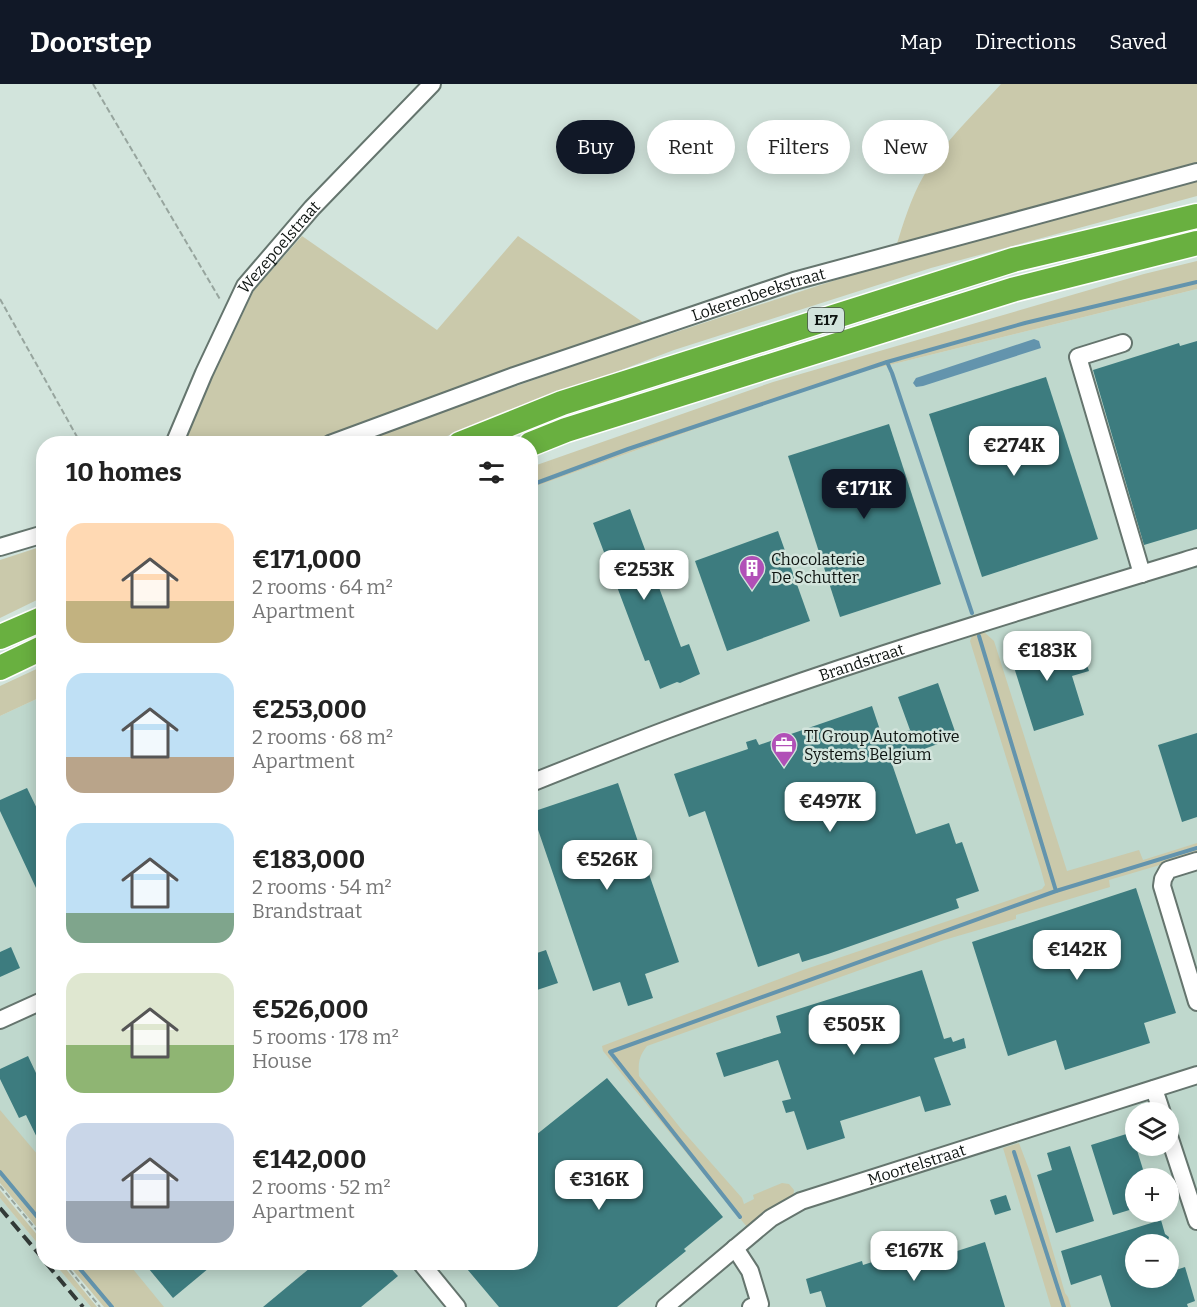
<!DOCTYPE html>
<meta charset="utf-8">
<style>
:root{--surface:#fff;--page:#f6f6f6;--text:#222;--muted:#767676;--accent:#111827}
body{margin:0;font-family:Bitter,serif;background:var(--page);color:var(--text);height:100vh;display:flex;flex-direction:column;font-size:22px;white-space:nowrap}
*{box-sizing:border-box;margin:0}
p{font-size:20px;color:var(--muted)}
.icon{flex:none;width:33px;height:33px;fill:none;stroke:currentColor;stroke-width:2;stroke-linecap:round;stroke-linejoin:round}
.map{position:relative;flex:1;overflow:hidden}
.drawer{position:absolute;left:36px;top:352px;width:502px;height:834px;display:flex;flex-direction:column;background:var(--surface);border-radius:24px;box-shadow:0 3px 15px #0003}
.drawer>*{flex:none}
.top-card{position:absolute;left:556px;top:36px;width:550px;height:54px;display:flex;gap:12px}
.buttons{position:absolute;left:1125px;top:1018px;display:grid;gap:12px}
.buttons a{display:grid;place-items:center;width:54px;height:54px;border-radius:50%;background:var(--surface);box-shadow:0 3px 15px #0003;font-size:30px}
.price{position:absolute;translate:-50% -51px;padding:0 14px;border-radius:12px;background:#fff;color:#222;font-size:20px;line-height:39px;filter:drop-shadow(0 2px 3px #0008)}
.price::after{content:'';position:absolute;left:50%;top:36px;width:18px;height:14px;margin-left:-9px;background:inherit;clip-path:polygon(0 0,100% 0,50% 100%)}
.price.active{background:var(--accent);color:#fff}
ul{padding:0;list-style:none}
li{display:flex;align-items:center;gap:18px;height:150px;padding:0 30px}
li span{display:grid;place-items:center;flex:none;width:168px;height:120px;border-radius:18px;color:#555}
li>.icon{margin-inline-start:auto}
span .icon{width:72px;height:72px;fill:#fffc;stroke-width:1}
li b{font-size:26px}
h2{display:flex;justify-content:space-between;align-items:center;height:72px;padding:0 30px;font-size:26px}
.chip{padding:0 21px;border-radius:27px;background:var(--surface);box-shadow:0 3px 15px #0003;font-size:21px;line-height:54px}
.chip.active{background:var(--accent);color:#fff}
header{display:flex;align-items:center;gap:36px;box-sizing:border-box;height:84px;padding:0 30px;background:var(--accent);color:#fff}
header strong{font-size:28px}
nav{display:flex;gap:33px;margin-inline-start:auto;font-size:21px}
.map>svg:first-child{display:block}
</style>
<header>
<strong>Doorstep</strong>
<nav><a>Map</a><a>Directions</a><a>Saved</a></nav>
</header>
<div class="map">
<svg width="1197" height="1223" viewBox="0 0 1197 1223">
<rect width="100%" height="100%" fill="#d2e4dc"/>
<g fill="#bfd8cd" fill-rule="evenodd">
<path d="M1197,205V1223H121L84,1179H531V404L841,293ZM1136,1029H1168V1062H1136ZM1136,1095H1168V1128H1136ZM1136,1161H1168V1194H1136Z"/>
<polygon points="43,612 43,1130 0,1078 0,632"/>
<polygon points="0,1114 43,1166 44,1179 54,1179 91,1223 0,1223"/>
</g>
<g fill="#cac9ab">
<path d="M1001,0H1197V83L896,163C903,140 911,114 923,93C943,59 974,30 1001,0Z"/>
<polygon points="1197,97 1197,112 931,184 674,266 426,360 353,360 584,278 897,176"/>
<polygon points="302,152 437,246 518,152 644,239 313,360 184,360 195,330 254,206"/>
<polygon points="1197,177 1197,205 841,293 531,404 531,383 773,298 1144,190"/>
<polygon points="43,462 43,513 0,534 0,476"/>
<path d="M983,547L994,557L1067,787L1139,766L1143,776L1197,759V770L1109,796L1110,803L1016,831V835L944,856L647,962C639,972 638,979 639,992L682,1046L742,1114L744,1120L754,1115L753,1111L782,1099L789,1100L794,1106L793,1114L747,1143L603,967L602,962L803,886L1042,805L1045,801L1041,786L970,557L973,549Z"/>
<polygon points="43,582 43,612 0,632 0,602"/>
<polygon points="0,1026 43,1077 43,1151 0,1099"/>
<polygon points="1019,1059 1030,1088 1065,1209 1068,1213 1071,1223 1051,1223 1003,1064"/>
<polygon points="0,1106 43,1158 43,1166 0,1114"/>
<polygon points="54,1179 61,1179 97,1223 91,1223"/>
<polygon points="67,1179 128,1179 164,1223 104,1223"/>
</g>
<polygon fill="#6394ad" points="1034,255 1039,257 1041,264 923,302 916,303 913,299 916,294"/>
<g fill="none" stroke-linecap="round" stroke-linejoin="round">
<g stroke="#6394ad" stroke-width="4">
<polyline points="531,401 628,365 887,278"/>
<polyline points="972,529 892,289 887,278 1025,239 1197,198"/>
<polyline points="979,552 1056,807"/>
<polyline points="1014,1068 1064,1223"/>
<polyline points="0,1088 44,1141"/>
<polyline points="740,1133 610,968 1056,807 1197,764"/>
<polyline points="75,1179 112,1223"/>
</g>
</g>
<g fill="#3d7c7f">
<polygon points="1197,257 1197,445 1144,461 1093,286 1179,259 1180,262"/>
<polygon points="1046,293 1098,455 982,493 929,330"/>
<polygon points="889,340 941,500 840,533 788,372"/>
<polygon points="630,425 681,563 689,560 700,590 680,599 677,598 660,605 649,576 645,577 593,439"/>
<polygon points="778,447 810,537 727,567 695,477"/>
<polygon points="1052,551 1061,580 1084,573 1089,587 1072,592 1084,631 1034,647 1008,564"/>
<polygon points="938,599 957,653 891,677 916,750 949,739 956,760 962,758 979,807 956,815 959,824 828,870 802,878 799,869 758,883 705,727 689,733 674,690 748,665 746,658 756,655 759,661 872,622 883,655 910,646 898,613"/>
<polygon points="1197,649 1197,733 1182,738 1158,661"/>
<polygon points="618,699 679,878 645,890 653,914 628,922 620,898 593,907 532,728"/>
<polygon points="27,704 44,739 44,821 0,727 0,716"/>
<polygon points="1136,804 1176,929 1144,939 1150,959 1065,986 1056,956 1008,972 972,858"/>
<polygon points="11,863 20,884 0,893 0,868"/>
<polygon points="546,866 558,899 531,908 531,871"/>
<polygon points="922,886 944,955 951,953 953,958 964,954 966,964 934,974 951,1021 925,1028 920,1012 840,1037 845,1054 807,1066 794,1027 786,1029 782,1017 791,1015 778,976 724,993 716,969 781,949 776,932"/>
<polygon points="28,972 44,1006 44,1068 26,1031 19,1034 0,995 0,985"/>
<polygon points="607,994 723,1133 684,1165 686,1167 617,1223 499,1223 462,1179 531,1179 531,1055"/>
<polygon points="1136,1047 1136,1063 1146,1095 1136,1095 1136,1124 1113,1131 1091,1061"/>
<polygon points="1070,1062 1094,1137 1056,1149 1037,1091 1052,1086 1047,1069"/>
<polygon points="1006,1111 1011,1126 995,1131 990,1116"/>
<polygon points="1161,1136 1165,1150 1169,1153 1167,1161 1136,1161 1136,1199 1151,1194 1168,1194 1168,1168 1171,1167 1176,1186 1185,1183 1195,1217 1187,1220 1188,1223 1111,1223 1101,1191 1071,1201 1061,1167"/>
<polygon points="985,1158 1005,1223 826,1223 821,1207 810,1210 806,1195 862,1177 863,1181 915,1164 920,1179"/>
<polygon points="144,1179 215,1179 173,1214"/>
<polygon points="316,1179 386,1179 398,1192 361,1223 263,1223"/>
</g>
<g fill="none" stroke-linecap="round" stroke-linejoin="round">
<g stroke="#65756e" stroke-width="20">
<g id="minor">
<polyline points="1123,259 1078,273 1142,490"/>
<path id="s1" d="M174,360L204,289L245,202L312,124L432,0"/>
<path id="s2" d="M330,360L514,292L794,197L1197,88"/>
<polyline points="0,463 44,450"/>
<path id="s3" d="M531,699C576,681 621,663 666,646C840,581 1019,527 1197,473"/>
<polyline points="1197,777 1168,786 1163,795 1162,802 1197,918"/>
<polyline points="0,936 44,916"/>
<polyline points="1154,1005 1162,1029"/>
<polyline points="1168,1049 1197,1137"/>
<polyline points="735,1164 750,1187 760,1220 751,1223"/>
<polyline points="421,1179 457,1223"/>
<path id="s4" d="M665,1223L771,1134L801,1117L1197,991"/>
</g>
</g>
<g stroke="#fff" stroke-width="27">
<g id="highway">
<polyline points="460,360 562,319 1013,176 1197,132"/>
<polyline points="531,360 566,346 1012,206 1197,159"/>
<polyline points="0,553 44,534"/>
<polyline points="0,584 44,563"/>
</g>
</g>
<g stroke="#97a59e" stroke-width="2" stroke-dasharray="6 3" stroke-linecap="butt">
<polyline points="93,0 221,217"/>
<polyline points="0,215 81,360"/>
<polyline points="0,1102 44,1155"/>
<polyline points="64,1179 100,1223"/>
</g>
<use href="#minor" stroke="#fff" stroke-width="16"/>
<use href="#highway" stroke="#69b040" stroke-width="24"/>
<g stroke="#323a37" stroke-width="4" stroke-dasharray="12 6" stroke-linecap="butt">
<polyline points="0,1124 44,1176"/>
<polyline points="46,1179 83,1223"/>
</g>
</g>
<defs>
<g id="building-pin" transform="scale(1.35)"><path d="M0 17L-7.5 6A9.5 9.5 0 1 1 7.5 6Z" fill="#b150b7" stroke="#d2e4dc"/><path d="M-4-6H4V6H1V3H-1V6H-4ZM-2.5-4.3h1.7v1.8h-1.7ZM.8-4.3h1.7v1.8H.8ZM-2.5-1h1.7V.8h-1.7ZM.8-1h1.7V.8H.8Z" fill="#fff"/></g>
<g id="office-pin" transform="scale(1.35)"><path d="M0 17L-7.5 6A9.5 9.5 0 1 1 7.5 6Z" fill="#b150b7" stroke="#d2e4dc"/><path d="M-6-3h4V-5.5h4V-3h4V5H-6ZM-1-4.5V-3h2v-1.5ZM-6 0V1H6V0Z" fill="#fff"/></g>
</defs>
<g fill-rule="evenodd">
<use href="#building-pin" x="752" y="484"/>
<use href="#office-pin" x="784" y="661"/>
</g>
<g text-anchor="middle" dominant-baseline="central" stroke-width="5" stroke-linejoin="round" paint-order="stroke">
<rect fill="#d2e4dc" stroke="#49524e" stroke-width="1.5" x="808" y="224" width="36" height="24" rx="4.5"/>
<g font-size="15" font-weight="bold" fill="#0e1411">
<text x="826" y="236">E17</text>
</g>
<g font-size="16" fill="#0e1411" stroke="#d2e4dc">
<text stroke="none"><textPath href="#s1" startOffset="225">Wezepoelstraat</textPath></text>
<text stroke="none"><textPath href="#s2" startOffset="454">Lokerenbeekstraat</textPath></text>
<text stroke="none"><textPath href="#s3" startOffset="352">Brandstraat</textPath></text>
<text stroke="none"><textPath href="#s4" startOffset="294">Moortelstraat</textPath></text>
</g>
<g font-size="16" fill="#0e1411" stroke="#d2e4dc" text-anchor="start">
<text x="771" y="475">Chocolaterie<tspan x="771" dy="18">De Schutter</tspan></text>
<text x="804" y="652">TI Group Automotive<tspan x="804" dy="18">Systems Belgium</tspan></text>
</g>
</g>
</svg>
<div class="buttons">
<a><svg class="icon" aria-label="layers" viewBox="0 0 24 24"><path d="M12 4l9 5-9 5-9-5zM3 14l9 5 9-5"/></svg></a>
<a>+</a>
<a>−</a>
</div>
<b class="price" style="left:1014px;top:393px">€274K</b>
<b class="price active" style="left:864px;top:436px">€171K</b>
<b class="price" style="left:644px;top:517px">€253K</b>
<b class="price" style="left:1047px;top:598px">€183K</b>
<b class="price" style="left:830px;top:749px">€497K</b>
<b class="price" style="left:607px;top:807px">€526K</b>
<b class="price" style="left:1077px;top:897px">€142K</b>
<b class="price" style="left:854px;top:972px">€505K</b>
<b class="price" style="left:599px;top:1127px">€316K</b>
<b class="price" style="left:914px;top:1198px">€167K</b>
<div class="top-card">
<a class="chip active">Buy</a>
<a class="chip">Rent</a>
<a class="chip">Filters</a>
<a class="chip">New</a>
</div>
<section class="drawer">
<h2>10 homes<svg class="icon" aria-label="filters" viewBox="0 0 24 24"><path d="M4 7h16M4 17h16"/><circle cx="9" cy="7" r="2"/><circle cx="15" cy="17" r="2"/></svg></h2>
<ul>
<li><span style="background:linear-gradient(#ffd9b3 65%,#c2b280 0)"><svg class="icon" aria-label="home" viewBox="0 0 24 24"><path d="M3 11l9-7 9 7M6 9v11h12V9"/></svg></span><div><b>€171,000</b><p>2 rooms · 64 m²</p><p>Apartment</p></div></li>
<li><span style="background:linear-gradient(#bfe0f5 70%,#b9a48a 0)"><svg class="icon" aria-label="home" viewBox="0 0 24 24"><path d="M3 11l9-7 9 7M6 9v11h12V9"/></svg></span><div><b>€253,000</b><p>2 rooms · 68 m²</p><p>Apartment</p></div></li>
<li><span style="background:linear-gradient(#bfe0f5 75%,#7fa58c 0)"><svg class="icon" aria-label="home" viewBox="0 0 24 24"><path d="M3 11l9-7 9 7M6 9v11h12V9"/></svg></span><div><b>€183,000</b><p>2 rooms · 54 m²</p><p>Brandstraat</p></div></li>
<li><span style="background:linear-gradient(#dfe7d0 60%,#8fb573 0)"><svg class="icon" aria-label="home" viewBox="0 0 24 24"><path d="M3 11l9-7 9 7M6 9v11h12V9"/></svg></span><div><b>€526,000</b><p>5 rooms · 178 m²</p><p>House</p></div></li>
<li><span style="background:linear-gradient(#c9d6e8 65%,#9aa5b1 0)"><svg class="icon" aria-label="home" viewBox="0 0 24 24"><path d="M3 11l9-7 9 7M6 9v11h12V9"/></svg></span><div><b>€142,000</b><p>2 rooms · 52 m²</p><p>Apartment</p></div></li>
</ul>
</section>
</div>
